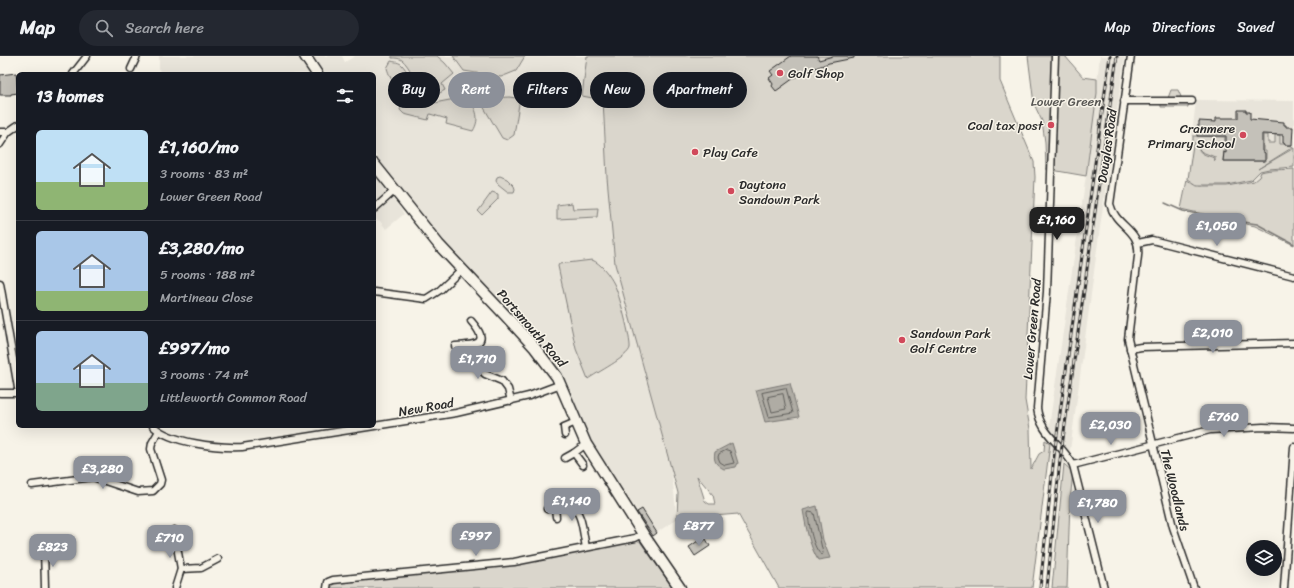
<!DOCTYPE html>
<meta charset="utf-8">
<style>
:root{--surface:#171b24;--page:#242831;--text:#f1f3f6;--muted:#9ea1a6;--line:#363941;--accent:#8c9099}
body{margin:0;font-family:Sriracha,sans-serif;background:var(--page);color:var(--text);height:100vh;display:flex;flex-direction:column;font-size:15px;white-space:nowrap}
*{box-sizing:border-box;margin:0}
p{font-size:13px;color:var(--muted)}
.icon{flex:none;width:22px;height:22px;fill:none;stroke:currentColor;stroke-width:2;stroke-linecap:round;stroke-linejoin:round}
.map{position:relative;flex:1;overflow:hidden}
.sheet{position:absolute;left:16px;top:16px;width:360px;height:356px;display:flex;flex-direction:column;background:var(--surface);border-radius:6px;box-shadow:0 4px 16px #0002}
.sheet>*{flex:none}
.top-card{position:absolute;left:388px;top:16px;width:380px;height:36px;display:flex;gap:8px}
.buttons{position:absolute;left:1246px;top:484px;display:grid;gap:8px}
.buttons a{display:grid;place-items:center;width:36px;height:36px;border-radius:50%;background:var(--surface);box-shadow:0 4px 16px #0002;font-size:20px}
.price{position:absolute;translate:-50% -34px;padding:0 9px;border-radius:8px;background:var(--accent);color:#fff;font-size:13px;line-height:26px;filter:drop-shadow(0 1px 2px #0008)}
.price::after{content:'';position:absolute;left:50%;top:24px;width:12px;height:9px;margin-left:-6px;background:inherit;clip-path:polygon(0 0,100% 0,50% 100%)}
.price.selected{background:#222;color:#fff}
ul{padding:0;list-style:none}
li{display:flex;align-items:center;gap:12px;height:100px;padding:0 20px}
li+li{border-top:1px solid var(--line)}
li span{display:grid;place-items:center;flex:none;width:112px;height:80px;border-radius:6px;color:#555}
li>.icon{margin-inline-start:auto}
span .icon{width:48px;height:48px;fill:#fffc;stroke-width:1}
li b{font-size:17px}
h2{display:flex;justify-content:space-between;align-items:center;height:48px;padding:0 20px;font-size:17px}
.chip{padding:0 14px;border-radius:18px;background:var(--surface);box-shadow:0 4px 16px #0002;font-size:14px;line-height:36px}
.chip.selected{background:var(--accent);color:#fff}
header{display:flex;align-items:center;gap:24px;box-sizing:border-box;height:56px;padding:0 20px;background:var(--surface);border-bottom:1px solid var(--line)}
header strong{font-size:19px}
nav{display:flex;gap:22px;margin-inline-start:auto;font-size:14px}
.search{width:280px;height:36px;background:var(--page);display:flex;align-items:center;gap:10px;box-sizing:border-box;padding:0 14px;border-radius:22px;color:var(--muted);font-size:15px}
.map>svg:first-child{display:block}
</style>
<header>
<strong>Map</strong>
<div class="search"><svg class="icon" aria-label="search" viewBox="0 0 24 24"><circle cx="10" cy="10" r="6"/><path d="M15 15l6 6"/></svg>Search here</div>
<nav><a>Map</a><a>Directions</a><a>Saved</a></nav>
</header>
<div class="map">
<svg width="1294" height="532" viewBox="0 0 1294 532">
<rect width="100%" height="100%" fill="#f7f3e8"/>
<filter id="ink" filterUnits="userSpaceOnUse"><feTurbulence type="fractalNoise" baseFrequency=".025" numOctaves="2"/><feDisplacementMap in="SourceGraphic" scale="8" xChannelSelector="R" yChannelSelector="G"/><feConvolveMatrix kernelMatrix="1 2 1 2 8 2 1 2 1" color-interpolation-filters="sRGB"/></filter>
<g filter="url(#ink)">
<g fill="#e8e4da">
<polygon points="159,0 342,0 345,6 355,0 599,0 607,121 615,208 671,410 677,463 653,479 593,388 578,358 570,332 561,316 525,271 443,187 418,157 374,97 374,18 324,18 322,15 318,18 160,18 159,12"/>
<polygon points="1100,0 1125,0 1100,171 1070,395 1064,408 1044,405 1086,120"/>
<polygon points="1196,44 1294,45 1294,157 1259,121 1254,125 1227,130 1197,130 1187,124"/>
<polygon points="374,117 404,158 386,173 380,165 374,163"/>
</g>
<g fill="#dad6cc" stroke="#82807c" fill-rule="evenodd">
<path d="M392,0H437L445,7L454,18L442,28L445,34C431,42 416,51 399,45L401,42H415L419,39C421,32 408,8 402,4C399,2 395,2 392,2Z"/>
<polygon points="453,0 525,0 516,15 501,21 464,15"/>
<path d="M587,0H1000V25L1034,106L1035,121L1025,344L1030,373L1031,413L1039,398L1044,395L1045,384L1050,387L1032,532H779L738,458L677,463L678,437L615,208L607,121L603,44L582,40ZM697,420L713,439L715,448H709L705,445Z"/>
<polygon points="1028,0 1065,0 1083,21 1097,23 1097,37 1086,120 1046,113 1045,86 1042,65 1034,48"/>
<path d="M391,5C395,6 398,6 401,8C406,12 417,32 415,38C402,48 390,23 387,12Z"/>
<polygon points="1171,34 1178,34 1182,43 1188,47 1188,51 1161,51 1161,43 1168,42"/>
<path d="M465,41C476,50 481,62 473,75L446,68L447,63L430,58L428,64L404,58L400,54L401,51L419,50Z"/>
<path d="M509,41L516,42L519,48L514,79L507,84L502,82L483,50C486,39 500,42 509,41Z"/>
<path d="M1263,79H1268V87H1275V79H1280V88H1284L1285,89L1292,90L1293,91L1258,113L1294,92V111L1269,113L1260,115L1251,124L1227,129H1197L1188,123L1193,89H1197C1198,98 1207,99 1214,102L1215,105V101L1202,96L1198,92L1199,90L1198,87H1193V80L1225,81L1223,105H1266V95H1263Z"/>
<path d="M1294,113V189L1255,170L1181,153L1187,124L1197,130H1227L1254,125L1259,121L1261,116C1271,113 1283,114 1294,113Z"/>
<polygon points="500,120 507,123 514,130 515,133 514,136 508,136 498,128 496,125 497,121"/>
<polygon points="492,136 498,138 498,143 482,159 478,155 479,154"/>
<polygon points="572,147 573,153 598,152 597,161 557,163 557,149"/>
<path d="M592,204C601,207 610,220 614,228C619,237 631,283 630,292C628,301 596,317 588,323L576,293L558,210L559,208Z"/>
<polygon points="1064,408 1073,416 1070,445 1067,532 1052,532"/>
<polygon points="639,484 673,532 331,532 335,527 338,526 516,509"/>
</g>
<g fill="#afaca4" stroke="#7a7874">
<polygon points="790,327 799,361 765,366 756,334"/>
<path d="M732,387L738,407L736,411L724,413C716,409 713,405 715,396Z"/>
<path d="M817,450L823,484L830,502L818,504C809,489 806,471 803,454Z"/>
</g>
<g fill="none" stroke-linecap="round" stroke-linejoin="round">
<g stroke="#605f5b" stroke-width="1">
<polygon points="786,332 793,357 769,361 762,337"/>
<polygon points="783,338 786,353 772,356 768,341"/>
<polygon points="727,394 730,395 734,407 725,409 720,406 718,401 719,398"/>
<path d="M809,456L814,457L823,497L822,499C813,494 809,468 808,458Z"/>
</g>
<polyline stroke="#7a7874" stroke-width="1.5" points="1165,147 1183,155 1217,162 1257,168 1294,188"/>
</g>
<g fill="#c4c1b9" stroke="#2b2b2b">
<polygon points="791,0 817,0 819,4 833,0 854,0 854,2 829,7 810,14 794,22 776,35 772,30 773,28 769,22 773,19 770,15"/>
<polygon points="16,17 18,37 11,38 11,39 0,39 0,19"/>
<polygon points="1238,54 1246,54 1246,56 1250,56 1250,63 1284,66 1284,69 1286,69 1286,71 1293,71 1292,89 1285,89 1285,87 1283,87 1283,79 1262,78 1262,95 1265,97 1265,105 1223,105 1224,96 1226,97 1226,80 1197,80 1197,70 1199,70 1199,65 1216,66 1216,62 1238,62"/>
<polygon points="642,453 657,477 653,480 637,456"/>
<polygon points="706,483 710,490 695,500 689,491 698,485 699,487"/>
</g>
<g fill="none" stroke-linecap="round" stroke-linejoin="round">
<g stroke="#2b2b2b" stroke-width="9">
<g id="street">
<path d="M1055,0L1047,236L1037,352C1040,378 1062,388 1073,409L1104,532"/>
<path d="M1131,0L1110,148C1116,172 1141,172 1138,200L1128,283L1173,471L1194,532"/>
<polyline points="131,13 137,0"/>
<polyline points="73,18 87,0"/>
<polyline points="1124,45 1192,45"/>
<polyline points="0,76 8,76 18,69"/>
<polyline points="0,88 8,76"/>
<polyline points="374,153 394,135"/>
<polyline points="1138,187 1152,184 1294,220"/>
<polyline points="0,227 18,332"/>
<polyline points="374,236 426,243 440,234 462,213"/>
<polyline points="471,289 480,313 485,318 502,325 508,333 511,345"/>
<path d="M455,290C477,289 491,288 471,265"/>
<polyline points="1130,293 1141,291 1294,287"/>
<polyline points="0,337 18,337"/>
<path d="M153,370C171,387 217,392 242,391L456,357L529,340L561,328"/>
<polyline points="565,379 564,371 576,366"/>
<polyline points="565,402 574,397"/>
<polyline points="583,409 574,397 586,388"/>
<polyline points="1073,409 1210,374 1263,371 1294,372"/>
<polyline points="32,429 93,421 138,436 153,435 160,428 161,424 151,393 152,387 159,375"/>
<polyline points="555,452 556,461"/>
<path d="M547,453C554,452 563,449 570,450C583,454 583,480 586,491"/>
<polyline points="174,474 181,513 175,532"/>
<polyline points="44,491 45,532"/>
<polyline points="181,513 201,512 218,503"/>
<polyline points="327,532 328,526 333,524 514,506 635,482 643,478"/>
<polyline points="1284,532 1294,391"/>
</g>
</g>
<g stroke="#2b2b2b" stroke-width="13">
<g id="primary">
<polyline points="305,0 317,18"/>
<polyline points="374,108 439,189 505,259 535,292 557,321 586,388 643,478 680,532"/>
</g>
</g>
<use href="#street" stroke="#f7f3e8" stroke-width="6"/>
<use href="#primary" stroke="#f7f3e8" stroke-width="10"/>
<g stroke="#2b2b2b" stroke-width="3">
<g id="rail">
<polyline points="1040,532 1054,400 1110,0"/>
<polyline points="1047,532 1060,404 1117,0"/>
</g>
</g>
<use href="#rail" stroke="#f7f3e8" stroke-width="1.5" stroke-dasharray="4.5" stroke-linecap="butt"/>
</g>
</g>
<g fill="#d1495b" stroke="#f7f3e8" stroke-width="1.5">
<circle cx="780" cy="17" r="4"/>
<circle cx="1051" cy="69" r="4"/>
<circle cx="1243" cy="79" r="4"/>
<circle cx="695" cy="96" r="4"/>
<circle cx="731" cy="135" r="4"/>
<circle cx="902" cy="284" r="4"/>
</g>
<g text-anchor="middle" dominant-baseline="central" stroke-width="3" stroke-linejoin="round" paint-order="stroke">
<g font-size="13" fill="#2b2b2b" stroke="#f7f3e8" text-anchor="start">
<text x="788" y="17">Golf Shop</text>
<text x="1043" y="69" text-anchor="end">Coal tax post</text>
<text x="1235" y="72" text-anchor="end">Cranmere<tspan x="1235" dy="15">Primary School</tspan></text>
<text x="703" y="96">Play Cafe</text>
<text x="739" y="128">Daytona<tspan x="739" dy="15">Sandown Park</tspan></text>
<text x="910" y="277">Sandown Park<tspan x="910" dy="15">Golf Centre</tspan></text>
</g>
<g font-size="13" fill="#575653" stroke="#f7f3e8">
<text x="1066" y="45">Lower Green</text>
</g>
<g font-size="13" fill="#2b2b2b" stroke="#f7f3e8">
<text transform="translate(1107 90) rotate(-82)">Douglas Road</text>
<text transform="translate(532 272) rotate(49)">Portsmouth Road</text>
<text transform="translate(1032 273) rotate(-85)">Lower Green Road</text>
<text transform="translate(426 351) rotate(-10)">New Road</text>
<text transform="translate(1175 434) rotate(76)">The Woodlands</text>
</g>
</g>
</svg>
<div class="buttons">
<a><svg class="icon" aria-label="layers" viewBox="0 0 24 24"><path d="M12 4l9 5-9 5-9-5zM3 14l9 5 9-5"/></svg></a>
</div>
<b class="price selected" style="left:1057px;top:185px">£1,160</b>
<b class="price" style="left:1217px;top:191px">£1,050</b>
<b class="price" style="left:1213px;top:298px">£2,010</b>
<b class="price" style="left:478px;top:324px">£1,710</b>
<b class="price" style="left:1224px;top:382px">£760</b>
<b class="price" style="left:1111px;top:390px">£2,030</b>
<b class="price" style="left:103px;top:434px">£3,280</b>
<b class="price" style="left:572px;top:466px">£1,140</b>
<b class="price" style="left:1098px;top:468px">£1,780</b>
<b class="price" style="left:699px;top:491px">£877</b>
<b class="price" style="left:476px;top:501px">£997</b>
<b class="price" style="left:170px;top:503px">£710</b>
<b class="price" style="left:53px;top:512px">£823</b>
<div class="top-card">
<a class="chip">Buy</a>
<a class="chip selected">Rent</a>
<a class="chip">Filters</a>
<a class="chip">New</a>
<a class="chip">Apartment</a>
</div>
<section class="sheet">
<h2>13 homes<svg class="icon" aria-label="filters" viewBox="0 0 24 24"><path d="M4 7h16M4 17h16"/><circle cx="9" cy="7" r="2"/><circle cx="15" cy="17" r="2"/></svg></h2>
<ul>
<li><span style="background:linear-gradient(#bfe0f5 65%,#8fb573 0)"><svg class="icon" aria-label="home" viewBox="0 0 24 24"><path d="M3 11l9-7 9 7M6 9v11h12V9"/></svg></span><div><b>£1,160/mo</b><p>3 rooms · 83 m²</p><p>Lower Green Road</p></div></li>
<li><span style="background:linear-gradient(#a9c7e8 75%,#8fb573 0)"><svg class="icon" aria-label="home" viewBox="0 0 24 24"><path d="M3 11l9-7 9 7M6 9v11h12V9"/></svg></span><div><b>£3,280/mo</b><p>5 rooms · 188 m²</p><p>Martineau Close</p></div></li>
<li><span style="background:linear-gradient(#a9c7e8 65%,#7fa58c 0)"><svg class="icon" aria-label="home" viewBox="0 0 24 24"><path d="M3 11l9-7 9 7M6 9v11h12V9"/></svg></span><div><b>£997/mo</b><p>3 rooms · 74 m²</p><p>Littleworth Common Road</p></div></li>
</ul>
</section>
</div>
